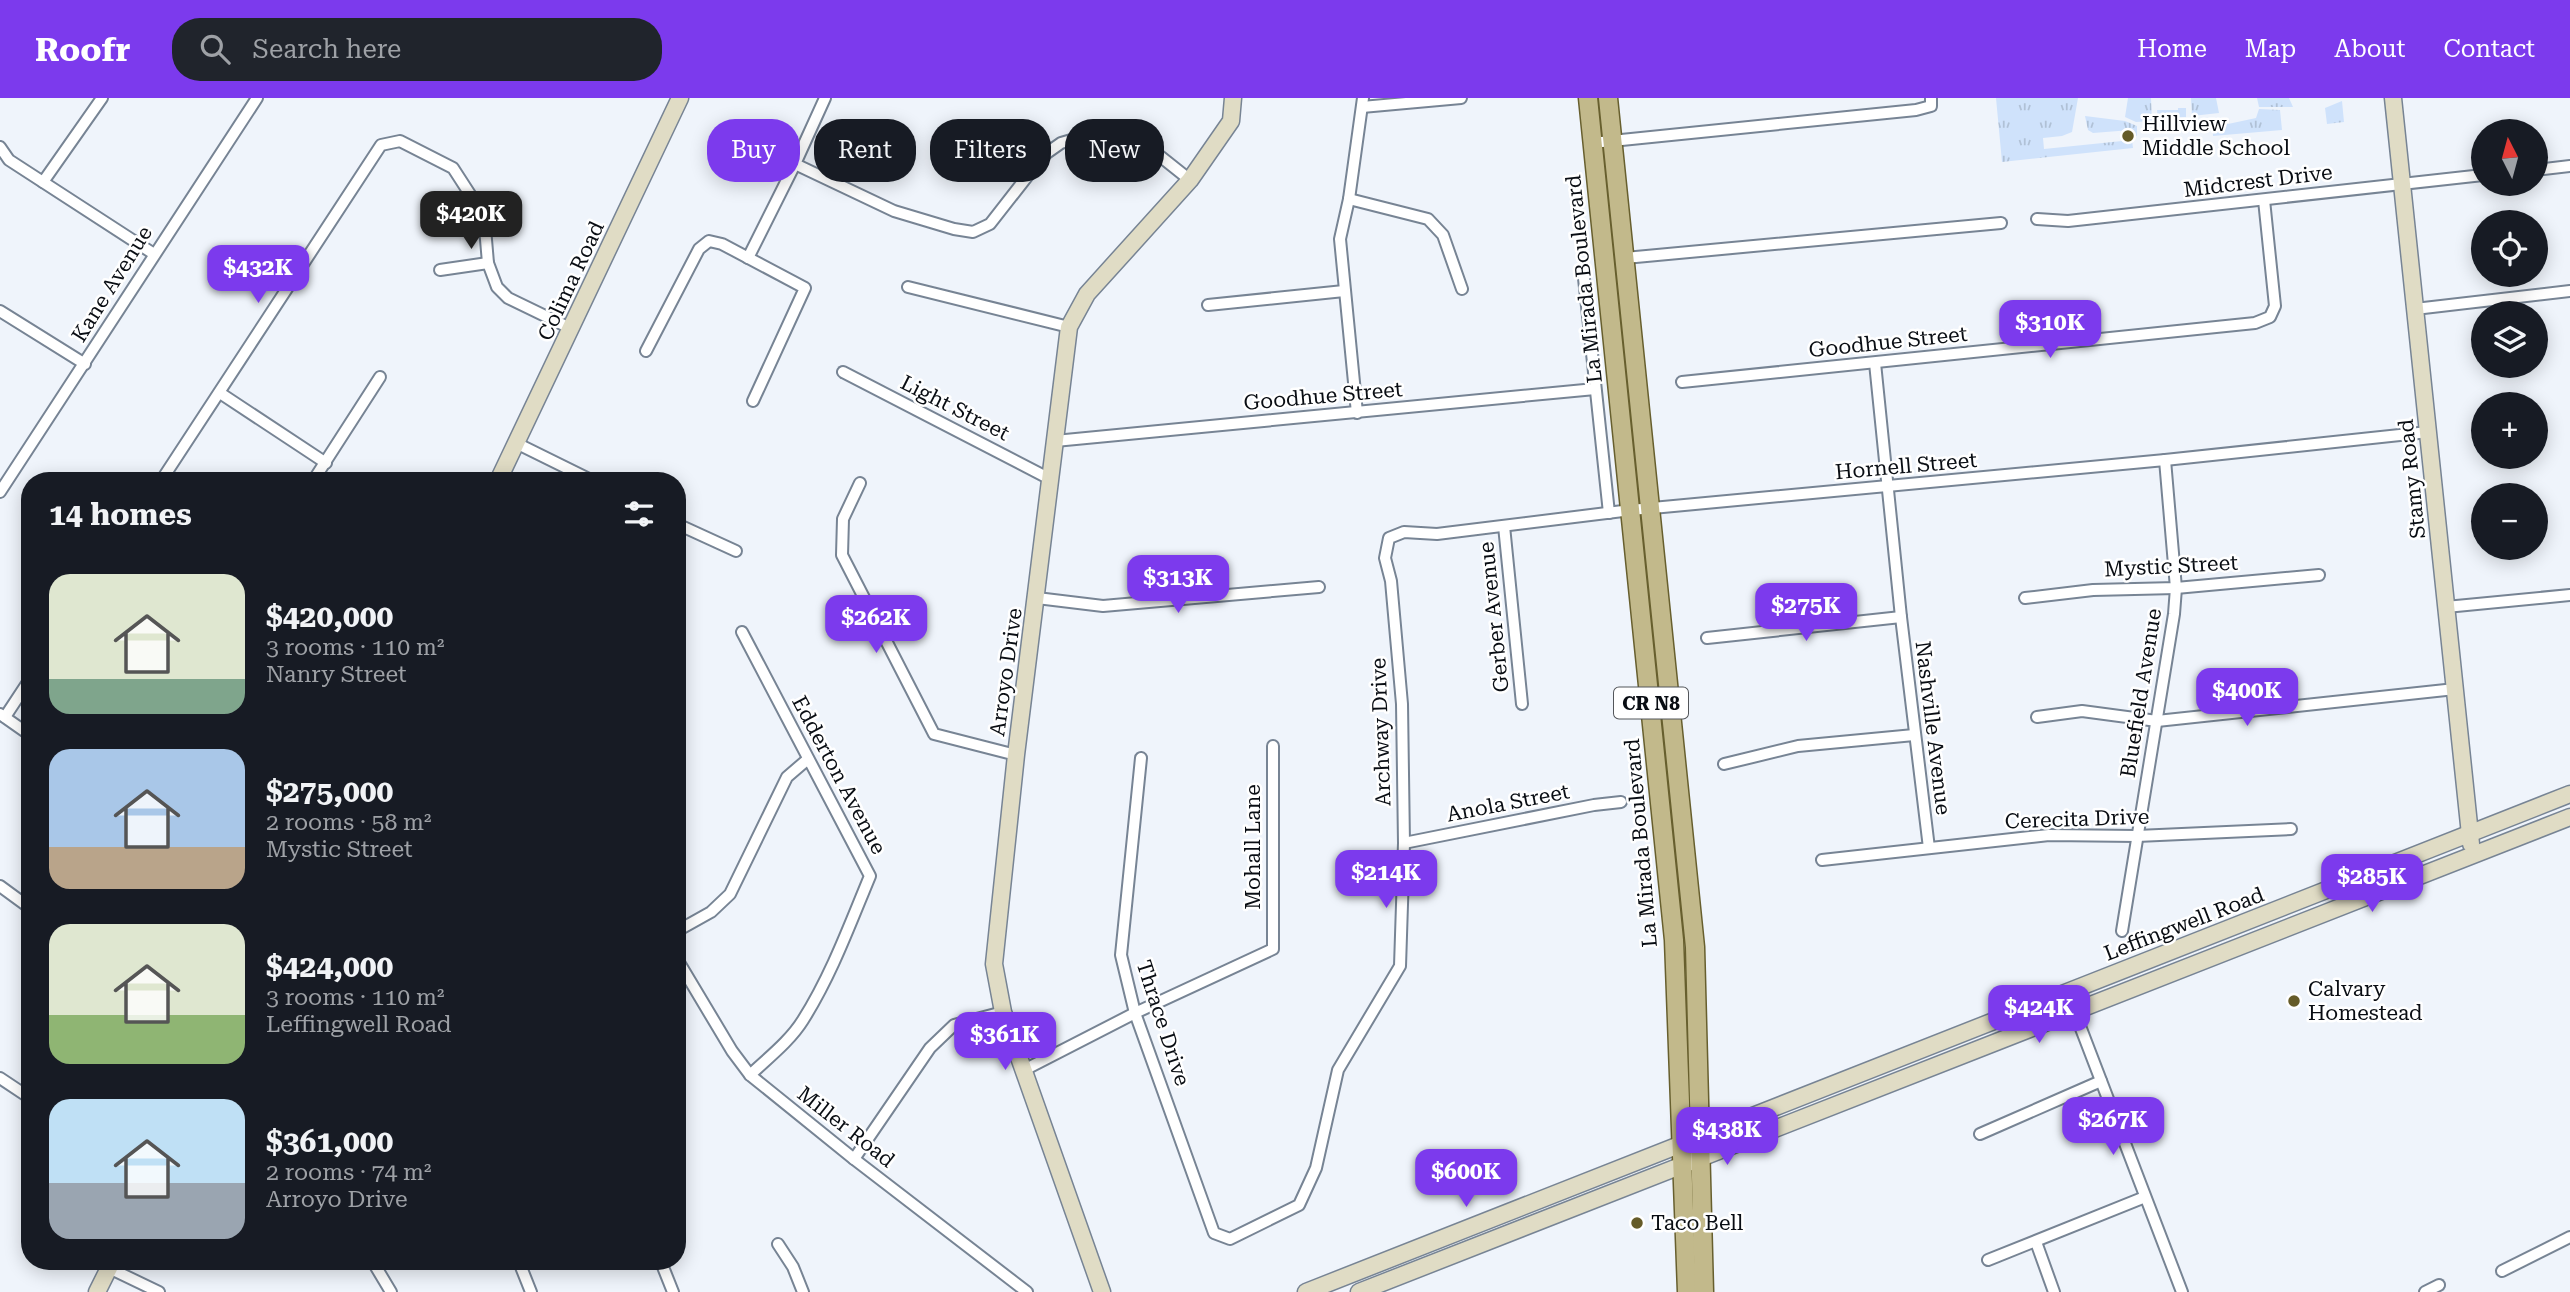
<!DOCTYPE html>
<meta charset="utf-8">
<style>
:root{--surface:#171b24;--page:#20242c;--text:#f1f3f6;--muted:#9ea1a6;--accent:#7c3aed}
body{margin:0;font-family:"Roboto Serif",serif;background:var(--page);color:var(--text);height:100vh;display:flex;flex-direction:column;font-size:26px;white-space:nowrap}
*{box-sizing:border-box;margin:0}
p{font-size:23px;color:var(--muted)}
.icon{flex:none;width:38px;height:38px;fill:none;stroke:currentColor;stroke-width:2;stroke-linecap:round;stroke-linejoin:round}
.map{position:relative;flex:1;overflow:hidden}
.side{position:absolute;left:21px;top:374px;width:665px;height:798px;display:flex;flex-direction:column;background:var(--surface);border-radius:28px;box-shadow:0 4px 18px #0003}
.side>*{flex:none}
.top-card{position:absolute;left:707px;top:21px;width:665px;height:63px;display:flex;gap:14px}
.needle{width:46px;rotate:354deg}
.tools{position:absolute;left:2471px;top:21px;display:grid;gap:14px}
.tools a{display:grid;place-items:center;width:77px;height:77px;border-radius:50%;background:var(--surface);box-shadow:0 4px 18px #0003;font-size:35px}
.price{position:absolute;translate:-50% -60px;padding:0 16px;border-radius:14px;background:var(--accent);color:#fff;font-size:23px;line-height:46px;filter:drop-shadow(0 2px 4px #0008)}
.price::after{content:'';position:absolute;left:50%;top:42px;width:21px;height:16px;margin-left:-10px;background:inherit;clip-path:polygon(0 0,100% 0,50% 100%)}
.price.active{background:#222;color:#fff}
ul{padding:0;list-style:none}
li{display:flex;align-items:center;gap:21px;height:175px;padding:0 28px}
li span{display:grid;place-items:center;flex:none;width:196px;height:140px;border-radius:21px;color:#555}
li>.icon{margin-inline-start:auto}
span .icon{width:84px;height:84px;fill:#fffc;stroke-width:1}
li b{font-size:30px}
h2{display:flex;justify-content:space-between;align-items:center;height:84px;padding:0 28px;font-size:30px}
.tag{padding:0 24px;border-radius:28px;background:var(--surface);box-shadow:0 4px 18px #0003;font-size:24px;line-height:63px}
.tag.active{background:var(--accent);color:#fff}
header{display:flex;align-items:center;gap:42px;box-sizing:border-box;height:98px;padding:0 35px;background:var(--accent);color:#fff}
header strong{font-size:33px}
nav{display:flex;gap:38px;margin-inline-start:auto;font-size:24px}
.search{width:490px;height:63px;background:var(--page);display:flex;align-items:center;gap:18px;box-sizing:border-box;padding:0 24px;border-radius:28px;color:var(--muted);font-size:26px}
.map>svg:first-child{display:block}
</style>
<header>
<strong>Roofr</strong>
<div class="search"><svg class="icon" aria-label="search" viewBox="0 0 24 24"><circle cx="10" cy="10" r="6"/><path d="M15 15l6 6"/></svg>Search here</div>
<nav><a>Home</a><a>Map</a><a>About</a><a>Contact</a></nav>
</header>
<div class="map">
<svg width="2570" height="1194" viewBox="0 0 2570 1194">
<defs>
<pattern id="grass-tufts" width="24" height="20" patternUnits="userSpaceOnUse" patternTransform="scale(1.75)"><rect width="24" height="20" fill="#cfe2fb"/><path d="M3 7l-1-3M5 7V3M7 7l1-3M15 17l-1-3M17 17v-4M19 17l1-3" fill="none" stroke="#b0c1d6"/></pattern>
</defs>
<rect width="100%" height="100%" fill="#eff4fb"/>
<g fill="url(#grass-tufts)">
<polygon points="1996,0 2078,0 2072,34 2062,38 2043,40 2044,51 2132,42 2133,50 2002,64"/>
<polygon points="2128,0 2151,0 2152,23 2136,24 2125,19"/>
<polygon points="2191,0 2216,0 2219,15 2192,18"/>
<polygon points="2257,0 2289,0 2293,9 2259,9"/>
<polygon points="2342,3 2344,24 2327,26 2325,10"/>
<polygon points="2178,10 2186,10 2186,19 2158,22 2157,12 2178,12"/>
<polygon points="2259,11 2280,12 2282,32 2213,38 2212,20 2220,20 2228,26 2256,20"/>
<polygon points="2085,18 2125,23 2137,28 2137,38 2133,39 2131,32 2093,35 2088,32"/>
</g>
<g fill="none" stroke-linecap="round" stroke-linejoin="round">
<g stroke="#778494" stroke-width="14">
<g id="street">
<polyline points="1362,9 1461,0"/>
<polyline points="1592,45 1916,12 1931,8 1931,0"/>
<polyline points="0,49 9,62 154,156"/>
<polyline points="795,66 894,113 954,131 973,134 990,126 1044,57 1061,45 1085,38 1128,38 1146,47 1190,82"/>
<polyline points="2536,72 2570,68"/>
<polyline points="43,84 102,0"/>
<polyline points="1349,101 1428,121 1443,137 1462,191"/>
<polyline points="2037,121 2068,123 2483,77"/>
<polyline points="748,160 795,66 825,0"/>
<polyline points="1625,160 2001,125"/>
<polyline points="1583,171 1609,415"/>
<polyline points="440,172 488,165"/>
<polyline points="908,189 1069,229"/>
<polyline points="1208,207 1344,193"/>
<polyline points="2415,211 2570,193"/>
<polyline points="0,213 85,266"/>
<polyline points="646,253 699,151 709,143 722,146 805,190 753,303"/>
<polyline points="1875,265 1901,519 1929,750"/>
<polyline points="843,274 1050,381"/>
<polyline points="1682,284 2255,225 2270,219 2275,208 2264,102"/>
<polyline points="220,295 326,365"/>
<polyline points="1357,315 1340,141 1349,101 1363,0"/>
<polyline points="1055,343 1595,291"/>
<polyline points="516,345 593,383"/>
<polyline points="161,383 381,47 400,43 453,70 484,118 488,165 497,189 508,200 572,231"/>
<polyline points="313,383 380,279"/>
<polyline points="860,385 843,421 842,457 934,636 1016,657"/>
<polyline points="0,394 257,0"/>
<polyline points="677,426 736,453"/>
<polyline points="1504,428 1522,606"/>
<polyline points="1037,500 1103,508 1319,489"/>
<polyline points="2025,500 2093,492 2176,490 2319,477"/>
<polyline points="2446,509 2570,497"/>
<path d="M742,534L870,778C850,826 831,878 803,922C790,943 768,960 750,977"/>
<polyline points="1707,540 1901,519"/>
<polyline points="0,616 30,637"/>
<polyline points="5,619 30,581"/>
<polyline points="2037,619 2082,613 2157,623 2455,591"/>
<polyline points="1141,660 1121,857 1135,915 1214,1135 1230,1141 1299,1107 1316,1070 1338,972 1400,868 1404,745 1402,606 1391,483 1385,460 1389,440 1404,434 1437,436 1631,412 2165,362 2428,334"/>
<polyline points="1724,666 1798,648 1914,637"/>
<polyline points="1404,745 1594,707 1621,704"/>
<polyline points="1822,762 2049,737 2137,738 2291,731"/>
<polyline points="0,788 30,810"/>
<polyline points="677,833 711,814 730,796 787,679 808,661"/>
<polyline points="2122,833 2174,516 2176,490 2165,362"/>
<polyline points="677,861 732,953 750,977 854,1061 1027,1194"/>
<polyline points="2067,894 2182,1194"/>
<polyline points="1024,972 1135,915 1273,851 1273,648"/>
<polyline points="0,980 30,1000"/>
<polyline points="1980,1036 2101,983"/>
<polyline points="854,1061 930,950 954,927 1003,914"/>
<polyline points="2036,1144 2054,1194"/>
<polyline points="778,1146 793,1169 803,1194"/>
<polyline points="1988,1162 2145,1099"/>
<polyline points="373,1164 391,1194"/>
<polyline points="519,1164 531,1194"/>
<polyline points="661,1164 673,1194"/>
<polyline points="109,1170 159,1194"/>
<polyline points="2502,1173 2570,1139"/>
<polyline points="2425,1194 2439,1187"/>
</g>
</g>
<g stroke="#778494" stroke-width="19">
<g id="secondary">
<polyline points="2393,0 2471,746"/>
<polyline points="498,383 680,0"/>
<polyline points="97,1194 112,1164"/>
<polyline points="1102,1194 1003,914 994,866 1016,657 1069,229 1087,196 1190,82 1231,23 1233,0"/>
<polyline points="1306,1194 2570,696"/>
<polyline points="1359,1194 2570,719"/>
</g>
</g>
<g stroke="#675f2e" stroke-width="21">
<g id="primary">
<polyline points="1588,0 1674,842 1687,1194"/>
<polyline points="1608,0 1695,849 1704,1194"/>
</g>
</g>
<use href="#street" stroke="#fff" stroke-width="10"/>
<use href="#secondary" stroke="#e0dcc5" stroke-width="16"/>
<use href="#primary" stroke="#c2b98b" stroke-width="18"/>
</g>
<g fill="#655b28" stroke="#fff" stroke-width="2.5">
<circle cx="2128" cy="38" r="7"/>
<circle cx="2294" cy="903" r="7"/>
<circle cx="1637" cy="1125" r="7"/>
</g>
<g text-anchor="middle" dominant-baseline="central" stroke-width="5" stroke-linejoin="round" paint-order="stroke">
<rect fill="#fff" stroke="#53565a" stroke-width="2" x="1614" y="589.5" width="74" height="31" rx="5"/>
<g font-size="19" font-weight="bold" fill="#090d13">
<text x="1651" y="605">CR N8</text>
</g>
<g font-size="21" fill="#090d13" stroke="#fff" text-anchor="start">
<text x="2142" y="26">Hillview<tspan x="2142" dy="24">Middle School</tspan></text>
<text x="2308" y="891">Calvary<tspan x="2308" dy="24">Homestead</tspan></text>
<text x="1651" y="1125">Taco Bell</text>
</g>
<g font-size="21" fill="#090d13" stroke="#fff">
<text transform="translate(2258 83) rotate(-7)">Midcrest Drive</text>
<text transform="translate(1584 181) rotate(-96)">La Mirada Boulevard</text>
<text transform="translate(571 183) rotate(-65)">Colima Road</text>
<text transform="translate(112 186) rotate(-58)">Kane Avenue</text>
<text transform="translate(1888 244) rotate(-6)">Goodhue Street</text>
<text transform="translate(1323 298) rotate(-5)">Goodhue Street</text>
<text transform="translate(955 310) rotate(27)">Light Street</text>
<text transform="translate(1906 368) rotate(-5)">Hornell Street</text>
<text transform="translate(2412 381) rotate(-96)">Stamy Road</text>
<text transform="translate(2171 468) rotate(-3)">Mystic Street</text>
<text transform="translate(1494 519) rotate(-96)">Gerber Avenue</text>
<text transform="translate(1006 574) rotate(-82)">Arroyo Drive</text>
<text transform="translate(2141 595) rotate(-81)">Bluefield Avenue</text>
<text transform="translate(1933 630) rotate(83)">Nashville Avenue</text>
<text transform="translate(1381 634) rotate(-92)">Archway Drive</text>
<text transform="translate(839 677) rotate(62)">Edderton Avenue</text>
<text transform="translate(1508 705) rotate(-11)">Anola Street</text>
<text transform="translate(2077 721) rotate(-2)">Cerecita Drive</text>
<text transform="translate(1641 745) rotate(-95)">La Mirada Boulevard</text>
<text transform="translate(1253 749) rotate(-90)">Mohall Lane</text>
<text transform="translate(2184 826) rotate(-21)">Leffingwell Road</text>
<text transform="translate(1163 925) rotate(72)">Thrace Drive</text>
<text transform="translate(846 1029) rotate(38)">Miller Road</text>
</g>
</g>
</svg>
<div class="tools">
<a><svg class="needle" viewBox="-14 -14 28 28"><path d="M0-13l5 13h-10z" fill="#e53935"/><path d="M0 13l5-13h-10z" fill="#9ea1a6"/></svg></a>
<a><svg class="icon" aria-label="locate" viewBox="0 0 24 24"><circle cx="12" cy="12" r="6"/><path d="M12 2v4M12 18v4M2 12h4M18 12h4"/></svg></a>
<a><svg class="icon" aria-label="layers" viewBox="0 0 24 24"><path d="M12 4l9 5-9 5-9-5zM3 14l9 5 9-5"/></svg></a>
<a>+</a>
<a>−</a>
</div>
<b class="price active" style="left:471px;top:153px">$420K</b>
<b class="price" style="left:258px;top:207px">$432K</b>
<b class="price" style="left:2050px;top:262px">$310K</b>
<b class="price" style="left:1178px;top:517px">$313K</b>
<b class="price" style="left:1806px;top:545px">$275K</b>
<b class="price" style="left:876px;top:557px">$262K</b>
<b class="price" style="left:2247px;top:630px">$400K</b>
<b class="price" style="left:1386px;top:812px">$214K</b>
<b class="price" style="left:2372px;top:816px">$285K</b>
<b class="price" style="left:2039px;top:947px">$424K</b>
<b class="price" style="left:1005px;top:974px">$361K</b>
<b class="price" style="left:2113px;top:1059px">$267K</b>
<b class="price" style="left:1727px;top:1069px">$438K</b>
<b class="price" style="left:1466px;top:1111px">$600K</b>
<div class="top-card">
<a class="tag active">Buy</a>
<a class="tag">Rent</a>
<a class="tag">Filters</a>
<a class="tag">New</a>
</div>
<section class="side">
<h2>14 homes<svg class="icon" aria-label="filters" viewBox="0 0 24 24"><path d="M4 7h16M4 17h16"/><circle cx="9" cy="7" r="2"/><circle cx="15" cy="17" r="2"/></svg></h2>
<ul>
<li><span style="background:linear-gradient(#dfe7d0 75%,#7fa58c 0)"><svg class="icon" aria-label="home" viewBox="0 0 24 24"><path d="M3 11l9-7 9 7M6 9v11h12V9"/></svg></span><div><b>$420,000</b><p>3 rooms · 110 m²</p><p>Nanry Street</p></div></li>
<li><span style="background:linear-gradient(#a9c7e8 70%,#b9a48a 0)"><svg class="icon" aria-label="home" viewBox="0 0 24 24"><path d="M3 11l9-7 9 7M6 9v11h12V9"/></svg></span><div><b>$275,000</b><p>2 rooms · 58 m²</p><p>Mystic Street</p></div></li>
<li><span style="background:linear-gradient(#dfe7d0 65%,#8fb573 0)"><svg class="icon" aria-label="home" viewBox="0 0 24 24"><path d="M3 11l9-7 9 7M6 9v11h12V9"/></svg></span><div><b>$424,000</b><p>3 rooms · 110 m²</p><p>Leffingwell Road</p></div></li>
<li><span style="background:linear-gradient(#bfe0f5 60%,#9aa5b1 0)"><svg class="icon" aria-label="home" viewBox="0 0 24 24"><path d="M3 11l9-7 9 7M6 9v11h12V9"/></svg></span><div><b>$361,000</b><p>2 rooms · 74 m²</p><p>Arroyo Drive</p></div></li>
</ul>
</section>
</div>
